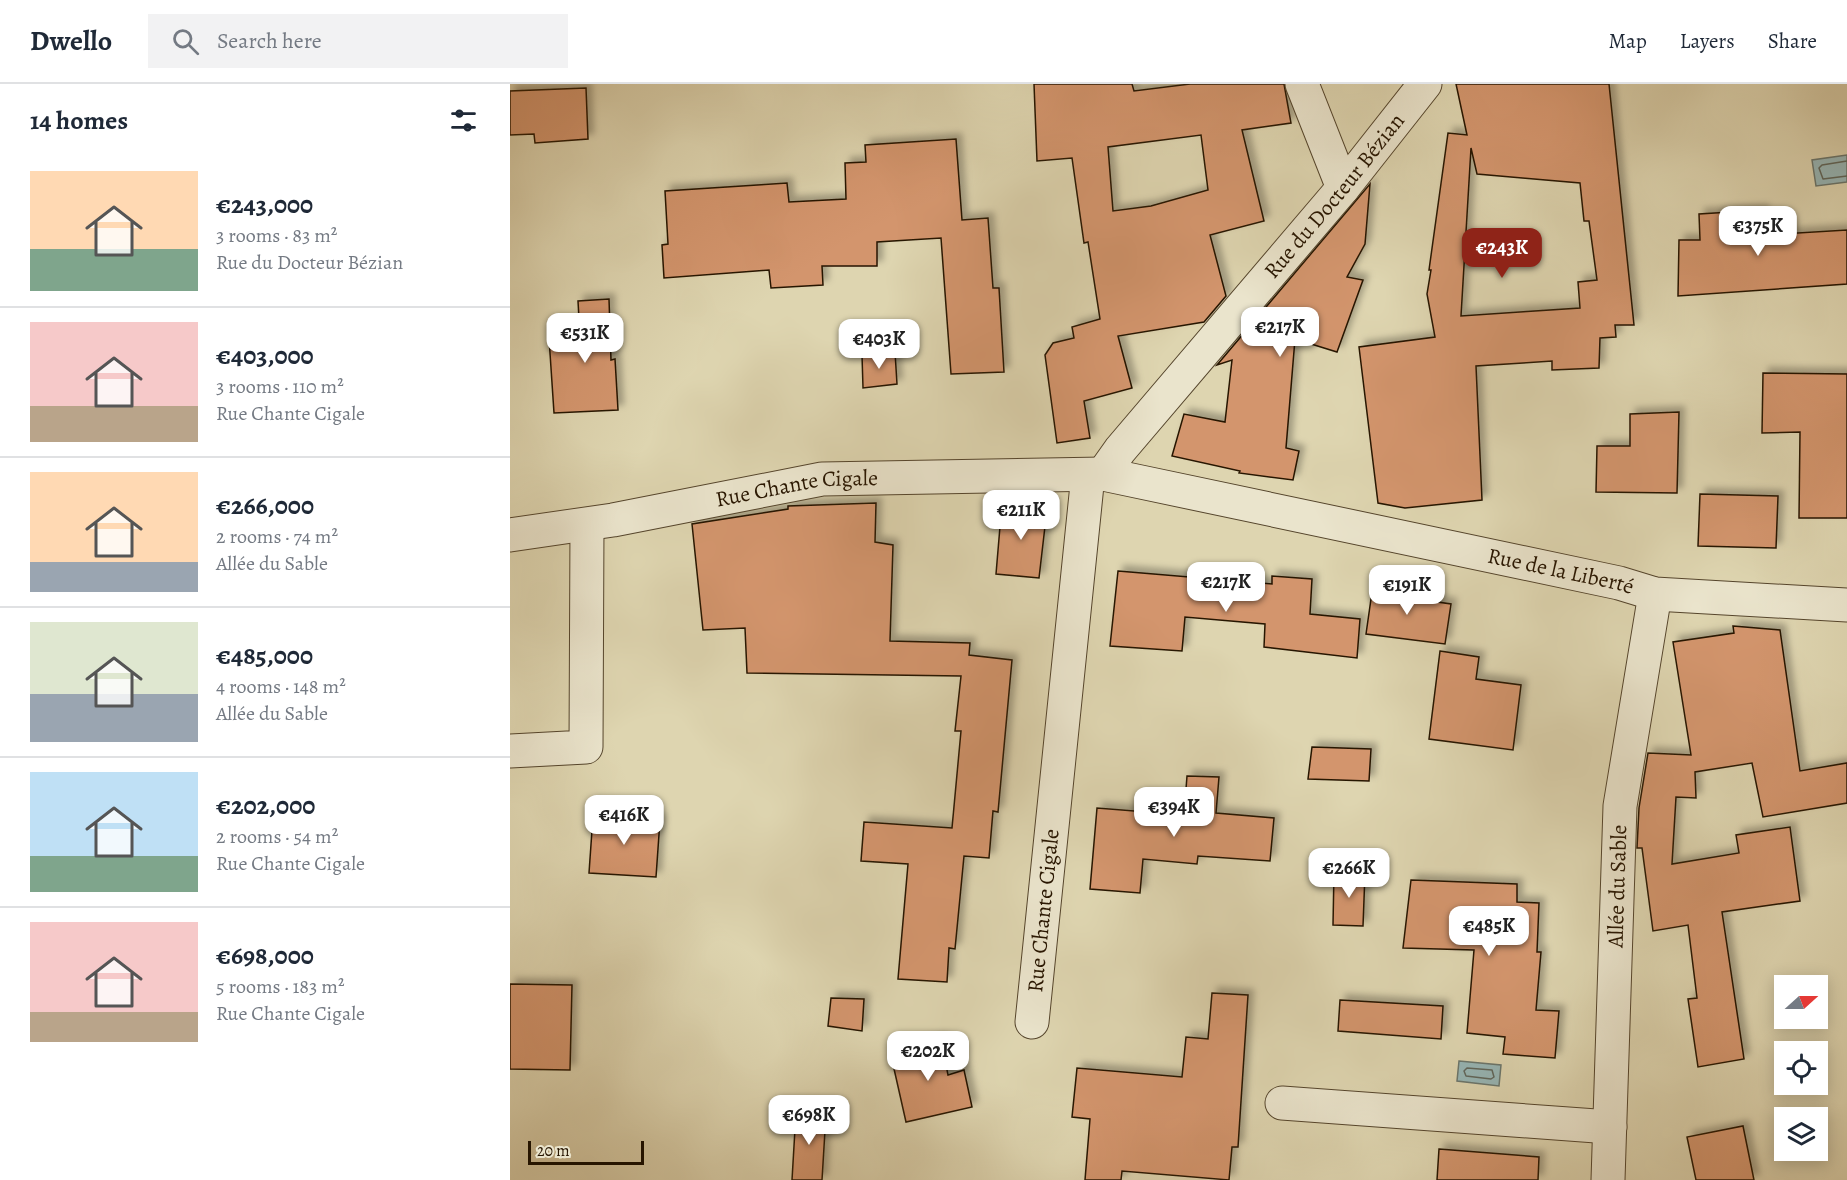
<!DOCTYPE html>
<meta charset="utf-8">
<style>
:root{--surface:#fff;--page:#f2f2f3;--text:#1f2937;--muted:#747a83;--line:#e0e1e3;--accent:#8f2418}
body{margin:0;font-family:Alegreya,serif;background:var(--page);color:var(--text);height:100vh;display:flex;flex-direction:column;font-size:22px;white-space:nowrap}
*{box-sizing:border-box;margin:0}
p{font-size:20px;color:var(--muted)}
.icon{flex:none;width:33px;height:33px;fill:none;stroke:currentColor;stroke-width:2;stroke-linecap:round;stroke-linejoin:round}
.map{position:relative;flex:1;overflow:hidden}
.panel{display:flex;flex-direction:column;background:var(--surface);width:510px}
.panel>*{flex:none}
.needle{width:39px;rotate:69deg}
.buttons{position:absolute;left:1264px;top:891px;display:grid;gap:12px}
.buttons a{display:grid;place-items:center;width:54px;height:54px;border-radius:0px;background:var(--surface);box-shadow:0 3px 15px #0003;font-size:30px}
.scale{position:absolute;left:18px;bottom:15px;width:116px;box-sizing:border-box;padding-left:6px;border:3px solid #271500;border-top:0;font-size:16px;line-height:21px;white-space:nowrap;color:#271500;-webkit-text-stroke:4px #eae4cc;paint-order:stroke}
.price{position:absolute;translate:-50% -51px;padding:0 14px;border-radius:12px;background:#fff;color:#222;font-size:20px;line-height:39px;filter:drop-shadow(0 2px 3px #0008)}
.price::after{content:'';position:absolute;left:50%;top:36px;width:18px;height:14px;margin-left:-9px;background:inherit;clip-path:polygon(0 0,100% 0,50% 100%)}
.price.active{background:var(--accent);color:#fff}
ul{padding:0;list-style:none}
li{display:flex;align-items:center;gap:18px;height:150px;padding:0 30px}
li+li{border-top:2px solid var(--line)}
li span{display:grid;place-items:center;flex:none;width:168px;height:120px;border-radius:0px;color:#555}
li>.icon{margin-inline-start:auto}
span .icon{width:72px;height:72px;fill:#fffc;stroke-width:1}
li b{font-size:26px}
h2{display:flex;justify-content:space-between;align-items:center;height:72px;padding:0 30px;font-size:26px}
header{display:flex;align-items:center;gap:36px;box-sizing:border-box;height:84px;padding:0 30px;background:var(--surface);border-bottom:2px solid var(--line)}
header strong{font-size:28px}
nav{display:flex;gap:33px;margin-inline-start:auto;font-size:21px}
.search{width:420px;height:54px;background:var(--page);display:flex;align-items:center;gap:15px;box-sizing:border-box;padding:0 21px;border-radius:0px;color:var(--muted);font-size:22px}
main{display:flex;flex:1;min-height:0}
.map>svg:first-child{display:block}
</style>
<header>
<strong>Dwello</strong>
<div class="search"><svg class="icon" aria-label="search" viewBox="0 0 24 24"><circle cx="10" cy="10" r="6"/><path d="M15 15l6 6"/></svg>Search here</div>
<nav><a>Map</a><a>Layers</a><a>Share</a></nav>
</header>
<main>
<section class="panel">
<h2>14 homes<svg class="icon" aria-label="filters" viewBox="0 0 24 24"><path d="M4 7h16M4 17h16"/><circle cx="9" cy="7" r="2"/><circle cx="15" cy="17" r="2"/></svg></h2>
<ul>
<li><span style="background:linear-gradient(#ffd9b3 65%,#7fa58c 0)"><svg class="icon" aria-label="home" viewBox="0 0 24 24"><path d="M3 11l9-7 9 7M6 9v11h12V9"/></svg></span><div><b>€243,000</b><p>3 rooms · 83 m²</p><p>Rue du Docteur Bézian</p></div></li>
<li><span style="background:linear-gradient(#f6c9c9 70%,#b9a48a 0)"><svg class="icon" aria-label="home" viewBox="0 0 24 24"><path d="M3 11l9-7 9 7M6 9v11h12V9"/></svg></span><div><b>€403,000</b><p>3 rooms · 110 m²</p><p>Rue Chante Cigale</p></div></li>
<li><span style="background:linear-gradient(#ffd9b3 75%,#9aa5b1 0)"><svg class="icon" aria-label="home" viewBox="0 0 24 24"><path d="M3 11l9-7 9 7M6 9v11h12V9"/></svg></span><div><b>€266,000</b><p>2 rooms · 74 m²</p><p>Allée du Sable</p></div></li>
<li><span style="background:linear-gradient(#dfe7d0 60%,#9aa5b1 0)"><svg class="icon" aria-label="home" viewBox="0 0 24 24"><path d="M3 11l9-7 9 7M6 9v11h12V9"/></svg></span><div><b>€485,000</b><p>4 rooms · 148 m²</p><p>Allée du Sable</p></div></li>
<li><span style="background:linear-gradient(#bfe0f5 70%,#7fa58c 0)"><svg class="icon" aria-label="home" viewBox="0 0 24 24"><path d="M3 11l9-7 9 7M6 9v11h12V9"/></svg></span><div><b>€202,000</b><p>2 rooms · 54 m²</p><p>Rue Chante Cigale</p></div></li>
<li><span style="background:linear-gradient(#f6c9c9 75%,#b9a48a 0)"><svg class="icon" aria-label="home" viewBox="0 0 24 24"><path d="M3 11l9-7 9 7M6 9v11h12V9"/></svg></span><div><b>€698,000</b><p>5 rooms · 183 m²</p><p>Rue Chante Cigale</p></div></li>
</ul>
</section>
<div class="map">
<svg width="1337" height="1096" viewBox="0 0 1337 1096">
<defs>
<filter id="shadow"><feDropShadow dx="5.5" dy="-5.5" stdDeviation="3" flood-color="#0004"/></filter>
</defs>
<rect width="100%" height="100%" fill="#ded5b0"/>
<filter id="stains"><feTurbulence type="fractalNoise" baseFrequency=".00333" numOctaves="4"/><feColorMatrix values="0 0 0 0 .2 0 0 0 0 .09 0 0 0 0 .02 0 0 0 .5 -.17"/></filter>
<radialGradient id="worn" r=".72"><stop offset=".6" stop-color="#630" stop-opacity="0"/><stop offset="1" stop-color="#630" stop-opacity=".3"/></radialGradient>
<g fill="#97b6b6" stroke="#6a766d" stroke-width="1.5">
<polygon points="1337,71 1337,98 1306,102 1302,76"/>
<polygon points="949,977 991,981 989,1002 947,997"/>
</g>
<g fill="none" stroke-linecap="round" stroke-linejoin="round">
<g stroke="#5f665b" stroke-width="1.5">
<polyline points="1337,77 1312,81 1309,84 1313,95 1337,92"/>
<polygon points="957,984 982,986 984,993 981,995 956,992 954,987"/>
</g>
</g>
<g fill="#d3956d" stroke="#271500" stroke-width="1.5" fill-rule="evenodd" filter="url(#shadow)">
<path d="M524,0H622L624,7L680,0H774L781,39L732,46L754,137L700,151L716,212L694,238L608,252L622,304L574,317L580,354L547,359L535,271L543,259L564,254L562,243L590,235L578,158L574,159L562,74L527,77ZM691,51L698,106L641,122L603,127L598,63Z"/>
<path d="M946,0H1099L1124,241H1105L1106,253L1090,254L1089,284L1042,286V277L966,282L972,416L895,424L868,419L849,263L925,253L917,210L921,186H919L938,49L957,51ZM961,64L967,90L1070,99L1074,137H1079L1087,196L1068,198L1070,224L951,232Z"/>
<polygon points="76,4 78,55 25,59 24,50 0,51 0,7"/>
<polygon points="446,55 452,136 478,134 483,204 489,204 494,288 441,290 431,154 367,158 367,182 312,182 313,201 261,204 259,186 154,194 152,161 158,160 155,107 277,99 279,118 336,115 335,79 356,78 355,61"/>
<polygon points="860,100 855,160 837,193 853,196 827,268 785,255 776,364 789,367 783,396 729,389 730,387 662,372 674,330 715,338 722,276 707,281"/>
<polygon points="1253,126 1255,151 1337,146 1337,200 1168,212 1169,156 1190,156 1189,130"/>
<polygon points="99,215 101,276 105,275 108,326 44,329 39,254 70,253 68,217"/>
<polygon points="385,268 387,300 353,304 352,271"/>
<polygon points="1253,289 1337,290 1337,434 1289,434 1290,348 1252,349"/>
<polygon points="1169,328 1167,409 1086,408 1087,362 1120,362 1120,330"/>
<polygon points="1190,410 1268,412 1266,464 1188,462"/>
<polygon points="366,419 365,458 383,461 380,557 460,559 459,571 502,576 488,728 483,727 479,774 454,772 445,865 439,864 437,898 388,895 398,780 351,777 354,738 442,744 451,647 445,647 451,592 237,589 235,544 193,546 182,440 278,425 278,422"/>
<polygon points="492,419 537,425 529,494 486,490"/>
<polygon points="608,487 762,500 762,492 802,495 800,530 850,535 847,574 754,563 755,540 675,533 672,567 600,562"/>
<polygon points="863,501 901,506 900,514 941,520 935,560 856,550"/>
<polygon points="1223,542 1270,546 1290,687 1337,679 1337,719 1253,733 1242,679 1185,688 1186,714 1166,713 1162,780 1229,769 1226,751 1280,743 1290,817 1212,828 1234,975 1188,983 1178,915 1187,914 1178,841 1143,847 1132,764 1127,764 1129,724 1138,669 1181,671 1163,558 1224,549"/>
<polygon points="930,567 969,573 966,595 1011,601 1003,666 919,655"/>
<polygon points="802,663 861,665 859,697 798,695"/>
<polygon points="677,692 709,693 706,729 764,734 760,777 688,772 687,780 633,775 630,809 580,805 587,724 674,731"/>
<polygon points="83,732 150,736 146,793 79,789"/>
<polygon points="824,788 855,789 853,842 823,841"/>
<polygon points="901,796 1007,800 1007,818 1029,819 1027,868 1031,868 1026,926 1049,927 1045,974 993,970 995,953 957,949 964,866 893,864"/>
<polygon points="0,900 62,901 60,986 0,985"/>
<polygon points="702,909 738,911 728,1063 722,1063 719,1096 612,1087 611,1096 575,1096 580,1035 562,1033 567,984 672,993 676,953 698,955"/>
<polygon points="321,914 354,915 352,947 318,942"/>
<polygon points="830,916 933,922 931,955 828,947"/>
<polygon points="431,955 438,991 454,986 462,1023 396,1038 380,967"/>
<polygon points="286,1028 316,1030 312,1096 282,1096"/>
<polygon points="1233,1042 1244,1096 1186,1096 1177,1053"/>
<polygon points="929,1065 1029,1073 1028,1096 927,1096"/>
</g>
<g fill="none" stroke-linecap="round" stroke-linejoin="round">
<g stroke="#55452c" stroke-width="35">
<g id="minor">
<polyline points="792,0 833,104"/>
<path id="s1" d="M593,390L610,366L833,104L915,0"/>
<path id="s2" d="M0,451L103,436L312,395L593,390L1109,499L1145,510L1337,521"/>
<polyline points="0,667 76,663 77,441"/>
<path id="s3" d="M522,938L578,391"/>
<polyline points="772,1019 1100,1043"/>
<path id="s4" d="M1098,1096L1110,722L1145,510"/>
</g>
</g>
<use href="#minor" stroke="#eae4cc" stroke-width="33"/>
</g>
<g text-anchor="middle" dominant-baseline="central" stroke-width="5" stroke-linejoin="round" paint-order="stroke">
<g font-size="22" fill="#271500" stroke="#eae4cc">
<text stroke="none"><textPath href="#s1" startOffset="362">Rue du Docteur Bézian</textPath></text>
<text stroke="none"><textPath href="#s2" startOffset="291">Rue Chante Cigale</textPath></text>
<text stroke="none"><textPath href="#s2" startOffset="1066">Rue de la Liberté</textPath></text>
<text stroke="none"><textPath href="#s4" startOffset="294">Allée du Sable</textPath></text>
<text stroke="none"><textPath href="#s3" startOffset="112">Rue Chante Cigale</textPath></text>
</g>
</g>
<rect width="100%" height="100%" filter="url(#stains)"/>
<rect width="100%" height="100%" fill="url(#worn)"/>
</svg>
<div class="buttons">
<a><svg class="needle" viewBox="-14 -14 28 28"><path d="M0-13l5 13h-10z" fill="#e53935"/><path d="M0 13l5-13h-10z" fill="#747a83"/></svg></a>
<a><svg class="icon" aria-label="locate" viewBox="0 0 24 24"><circle cx="12" cy="12" r="6"/><path d="M12 2v4M12 18v4M2 12h4M18 12h4"/></svg></a>
<a><svg class="icon" aria-label="layers" viewBox="0 0 24 24"><path d="M12 4l9 5-9 5-9-5zM3 14l9 5 9-5"/></svg></a>
</div>
<div class="scale">20 m</div>
<b class="price" style="left:1248px;top:173px">€375K</b>
<b class="price active" style="left:992px;top:195px">€243K</b>
<b class="price" style="left:770px;top:274px">€217K</b>
<b class="price" style="left:75px;top:280px">€531K</b>
<b class="price" style="left:369px;top:286px">€403K</b>
<b class="price" style="left:511px;top:457px">€211K</b>
<b class="price" style="left:716px;top:529px">€217K</b>
<b class="price" style="left:897px;top:532px">€191K</b>
<b class="price" style="left:664px;top:754px">€394K</b>
<b class="price" style="left:114px;top:762px">€416K</b>
<b class="price" style="left:839px;top:815px">€266K</b>
<b class="price" style="left:979px;top:873px">€485K</b>
<b class="price" style="left:418px;top:998px">€202K</b>
<b class="price" style="left:299px;top:1062px">€698K</b>
</div>
</main>
